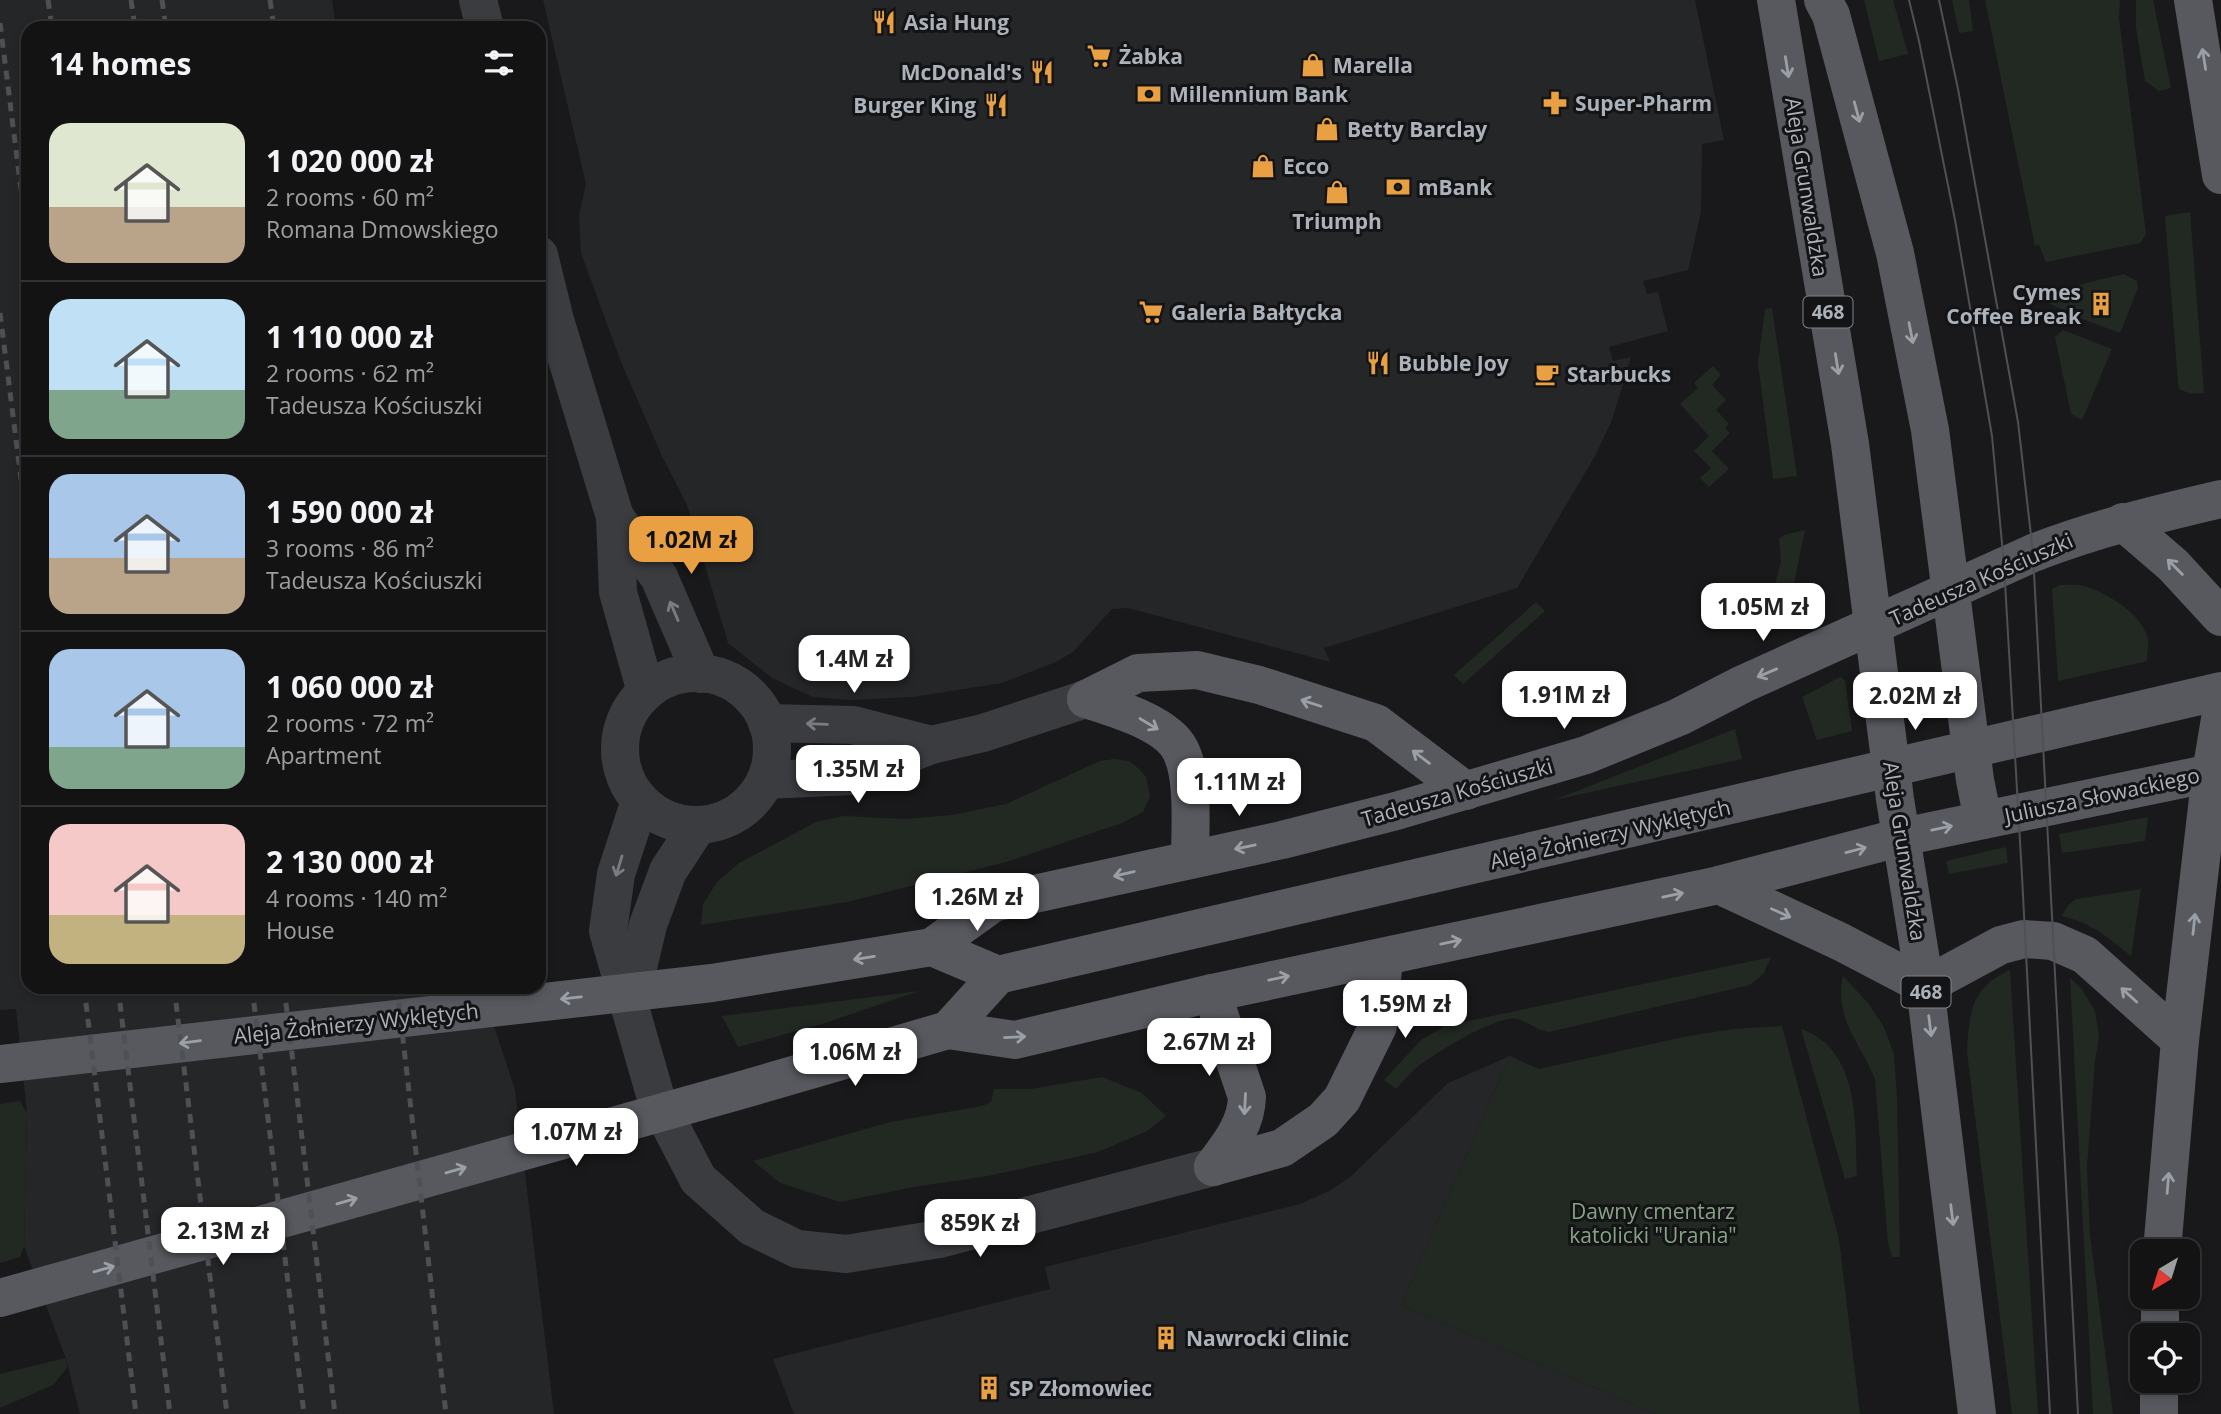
<!DOCTYPE html>
<meta charset="utf-8">
<style>
:root{--surface:#131314;--page:#1c1c1d;--text:#f1f3f6;--muted:#9d9ea0;--line:#323234;--accent:#e9a043}
body{margin:0;font-family:"Open Sans",sans-serif;background:var(--page);color:var(--text);height:100vh;display:flex;flex-direction:column;font-size:26px;white-space:nowrap}
*{box-sizing:border-box;margin:0}
p{font-size:23px;color:var(--muted)}
.icon{flex:none;width:38px;height:38px;fill:none;stroke:currentColor;stroke-width:2;stroke-linecap:round;stroke-linejoin:round}
.map{position:relative;flex:1;overflow:hidden}
.sheet{position:absolute;left:21px;top:21px;width:525px;height:973px;display:flex;flex-direction:column;background:var(--surface);border-radius:21px;box-shadow:0 4px 10px #0003,0 0 0 2px var(--line)}
.sheet>*{flex:none}
.needle{width:46px;rotate:218deg}
.fabs{position:absolute;left:2130px;top:1239px;display:grid;gap:14px}
.fabs a{display:grid;place-items:center;width:70px;height:70px;border-radius:14px;background:var(--surface);box-shadow:0 4px 10px #0003,0 0 0 2px var(--line);font-size:35px}
.price{position:absolute;translate:-50% -60px;padding:0 16px;border-radius:14px;background:#fff;color:#222;font-size:23px;line-height:46px;filter:drop-shadow(0 2px 4px #0008)}
.price::after{content:'';position:absolute;left:50%;top:42px;width:21px;height:16px;margin-left:-10px;background:inherit;clip-path:polygon(0 0,100% 0,50% 100%)}
.price.current{background:var(--accent);color:#111}
ul{padding:0;list-style:none}
li{display:flex;align-items:center;gap:21px;height:175px;padding:0 28px}
li+li{border-top:2px solid var(--line)}
li span{display:grid;place-items:center;flex:none;width:196px;height:140px;border-radius:21px;color:#555}
li>.icon{margin-inline-start:auto}
span .icon{width:84px;height:84px;fill:#fffc;stroke-width:1}
li b{font-size:30px}
h2{display:flex;justify-content:space-between;align-items:center;height:84px;padding:0 28px;font-size:30px}
.map>svg:first-child{display:block}
</style>
<div class="map">
<svg width="2221" height="1414" viewBox="0 0 2221 1414">
<rect width="100%" height="100%" fill="#19191b"/>
<g fill="#252628">
<polygon points="0,0 332,0 336,28 28,28 28,987 481,987 515,1090 554,1414 80,1414 66,1359 24,1246 27,1114 16,1009 0,1010"/>
<polygon points="543,0 1695,0 1724,140 1702,144 1701,212 1688,270 1643,281 1647,294 1658,292 1668,331 1609,347 1613,361 1631,357 1612,420 1595,456 1517,588 1324,648 1330,662 1128,608 1112,609 1073,652 1056,662 1002,683 913,697 850,700 813,697 772,678 728,643 687,505 661,454 621,362 581,253 579,215 586,184"/>
<polygon points="1510,1056 1401,1305 1656,1414 794,1414 773,1359 1050,1289 1045,1267 1300,1204 1331,1190 1349,1178 1448,1083"/>
</g>
<g fill="#212922">
<polygon points="1864,0 1893,0 1908,54 1879,61"/>
<polygon points="1952,0 1969,0 1973,31 1959,33"/>
<polygon points="1985,0 2120,0 2119,18 2146,234 2140,243 2046,262 2039,245 2035,246"/>
<polygon points="2136,0 2153,0 2171,88 2159,91 2145,81 2136,28"/>
<polygon points="2190,212 2204,393 2191,394 2179,389 2178,383 2165,216"/>
<polygon points="2124,274 2137,281 2138,288 2120,333 2072,315 2049,303 2048,292"/>
<polygon points="1772,308 1797,476 1773,479 1758,363 1765,309"/>
<polygon points="2063,330 2112,349 2083,418 2080,419 2071,414 2055,337"/>
<polygon points="1713,366 1721,375 1712,385 1726,400 1716,410 1729,424 1725,428 1730,433 1712,451 1729,469 1709,487 1700,478 1711,468 1694,451 1709,436 1680,404 1698,388 1694,383"/>
<polygon points="1805,530 1793,588 1775,616 1769,607 1781,562 1779,539 1784,535"/>
<path d="M2060,585C2069,585 2079,584 2087,587C2109,594 2142,614 2148,639C2149,645 2147,654 2147,661L2058,681L2052,589Z"/>
<polygon points="1536,602 1545,611 1463,684 1454,675"/>
<polygon points="1840,677 1845,680 1852,731 1817,740 1802,697"/>
<polygon points="1735,729 1742,759 1554,800"/>
<polygon points="1114,759 1129,761 1138,768 1146,777 1150,796 1143,812 1122,823 1006,862 847,902 701,925 703,904 717,882 739,863 816,822 843,816 905,819 952,815 1006,804 1100,761"/>
<polygon points="2148,817 2145,841 2062,853 2059,834"/>
<polygon points="2006,847 2008,863 1949,874 1946,861"/>
<path d="M2141,889L2131,956C2107,937 2092,923 2062,916L2068,905L2076,899Z"/>
<path d="M1771,957L1764,973L1750,985L1549,1032C1537,1030 1529,1022 1518,1019C1497,1014 1432,1055 1415,1069C1408,1075 1402,1083 1396,1089L1384,1080L1421,1040L1445,1026Z"/>
<path d="M2010,970L2038,1414H2012L1967,1052C1969,1013 1971,987 2010,970Z"/>
<path d="M1843,976L1868,1003L1884,1027L1894,1054L1897,1096L1900,1257H1892L1888,1243L1875,1079C1860,1042 1834,1019 1843,976Z"/>
<polygon points="2070,978 2081,988 2095,1011 2099,1036 2095,1061 2087,1167 2090,1235 2113,1414 2093,1414"/>
<polygon points="919,991 822,1024 738,1047 722,1016"/>
<polygon points="1782,1026 1839,1239 1860,1414 1656,1414 1401,1305 1510,1056 1539,1069 1688,1036 1733,1029"/>
<path d="M1801,1029C1861,1050 1855,1125 1857,1176L1845,1179Z"/>
<polygon points="1102,1077 1142,1093 1166,1116 1147,1131 1098,1152 988,1176 913,1187 840,1202 780,1183 753,1161 890,1122 982,1106 991,1102 994,1089 1031,1089"/>
<polygon points="20,1101 27,1114 24,1246 20,1257 0,1263 0,1104"/>
<polygon points="66,1358 67,1368 53,1385 0,1408 0,1374"/>
</g>
<g fill="none" stroke-linecap="round" stroke-linejoin="round">
<g stroke="#3a3c40" stroke-width="38">
<polyline points="478,0 485,28"/>
<polyline points="539,255 555,320 615,517 618,592 646,692"/>
<polyline points="615,517 659,577 701,674"/>
<circle cx="696" cy="749" r="76"/>
<polyline points="767,723 853,725 931,745"/>
<polyline points="766,780 852,776 931,745 983,733 1086,699"/>
<polyline points="640,801 616,874 608,931 656,1098 698,1179 752,1227 797,1249 846,1254 939,1239 1213,1167"/>
<polyline points="630,1001 648,925 668,871 698,825"/>
</g>
<g stroke="#57595f" stroke-width="38">
<polyline points="1776,0 1850,444 1895,799 1925,986 1977,1414"/>
<polyline points="1823,0 1831,15 1895,253 1930,430 1975,780 1983,820"/>
<polyline points="2193,0 2221,175"/>
<polyline points="2123,522 2173,565 2221,617"/>
<polyline points="1086,699 1138,673 1197,670 1259,685 1376,723 1466,791"/>
<path d="M1086,699C1112,707 1162,722 1178,746C1195,772 1190,828 1190,859"/>
<polyline points="1719,885 1841,942 1925,986 2001,945 2024,939 2053,941 2085,955 2180,1040"/>
<path d="M932,947L993,903L1282,840L1396,811L1586,755L1679,717L1743,684L2033,553C2094,529 2157,514 2221,499"/>
<path d="M1212,993L1247,1097C1246,1126 1229,1145 1213,1167"/>
<polyline points="948,1030 1015,1040 1212,993 1719,885 1902,837 2221,771"/>
<polyline points="0,1064 712,983 932,947 998,975"/>
<polyline points="1213,1167 1282,1148 1323,1120 1342,1099 1378,1026 1384,957"/>
<polyline points="2162,1251 2180,1040 2211,773 2221,713"/>
<polyline points="0,1298 745,1089 948,1030 998,975 2221,691"/>
<polyline points="2160,1335 2160,1297"/>
<polyline points="2159,1414 2159,1381"/>
</g>
<g stroke="#4e5055" stroke-width="2">
<polyline points="1909,0 1919,41 1955,220 1992,436 2004,565 2022,876 2050,1414"/>
<polyline points="1939,0 1958,89 2018,422 2033,553 2078,1414"/>
</g>
<g stroke="#4e5055" stroke-width="5" stroke-dasharray="9 7" stroke-linecap="butt">
<polyline points="48,0 52,28"/>
<polyline points="131,0 135,28"/>
<polyline points="162,0 166,28"/>
<polyline points="270,0 274,28"/>
<polyline points="0,23 28,245"/>
<polyline points="0,313 28,534"/>
<polyline points="84,987 136,1414"/>
<polyline points="118,987 170,1414"/>
<polyline points="174,987 227,1414"/>
<polyline points="252,987 304,1414"/>
<polyline points="284,987 335,1414"/>
<polyline points="397,987 446,1414"/>
</g>
</g>
<defs><path id="oneway-shaft" d="M-6 0H5M1.5-3L5.5 0L1.5 3" fill="none" stroke-width="1.6" stroke-linecap="round" stroke-linejoin="round" transform="scale(1.75)"/></defs>
<g stroke="#9ba0a8">
<use href="#oneway-shaft" transform="translate(2204 59) rotate(-99)"/>
<use href="#oneway-shaft" transform="translate(1787 67) rotate(81)"/>
<use href="#oneway-shaft" transform="translate(1857 112) rotate(75)"/>
<use href="#oneway-shaft" transform="translate(1911 333) rotate(79)"/>
<use href="#oneway-shaft" transform="translate(1837 364) rotate(81)"/>
<use href="#oneway-shaft" transform="translate(2175 567) rotate(-135)"/>
<use href="#oneway-shaft" transform="translate(1767 673) rotate(157)"/>
<use href="#oneway-shaft" transform="translate(1311 703) rotate(-162)"/>
<use href="#oneway-shaft" transform="translate(1149 724) rotate(31)"/>
<use href="#oneway-shaft" transform="translate(1421 757) rotate(-143)"/>
<use href="#oneway-shaft" transform="translate(1942 828) rotate(-12)"/>
<use href="#oneway-shaft" transform="translate(1245 847) rotate(168)"/>
<use href="#oneway-shaft" transform="translate(1856 850) rotate(-15)"/>
<use href="#oneway-shaft" transform="translate(1124 874) rotate(167)"/>
<use href="#oneway-shaft" transform="translate(1673 895) rotate(-12)"/>
<use href="#oneway-shaft" transform="translate(1781 913) rotate(24)"/>
<use href="#oneway-shaft" transform="translate(2194 924) rotate(-84)"/>
<use href="#oneway-shaft" transform="translate(1451 942) rotate(-12)"/>
<use href="#oneway-shaft" transform="translate(864 958) rotate(171)"/>
<use href="#oneway-shaft" transform="translate(1279 978) rotate(-12)"/>
<use href="#oneway-shaft" transform="translate(2129 995) rotate(-138)"/>
<use href="#oneway-shaft" transform="translate(571 998) rotate(174)"/>
<use href="#oneway-shaft" transform="translate(1930 1026) rotate(83)"/>
<use href="#oneway-shaft" transform="translate(1015 1037) rotate(-3)"/>
<use href="#oneway-shaft" transform="translate(190 1042) rotate(173)"/>
<use href="#oneway-shaft" transform="translate(1245 1104) rotate(93)"/>
<use href="#oneway-shaft" transform="translate(456 1170) rotate(-16)"/>
<use href="#oneway-shaft" transform="translate(2168 1183) rotate(-85)"/>
<use href="#oneway-shaft" transform="translate(347 1201) rotate(-16)"/>
<use href="#oneway-shaft" transform="translate(1952 1215) rotate(83)"/>
<use href="#oneway-shaft" transform="translate(104 1269) rotate(-16)"/>
</g>
<g stroke="#797d83">
<use href="#oneway-shaft" transform="translate(674 611) rotate(-113)"/>
<use href="#oneway-shaft" transform="translate(817 724) rotate(-178)"/>
<use href="#oneway-shaft" transform="translate(619 866) rotate(107)"/>
</g>
<defs>
<g id="restaurant-bare" transform="scale(1.89)"><path d="M-5-6h1v4h1v-4h1v4h1v-4h1v5L-1.5 .5V6h-2V.5L-5-1ZM5-6V6H3V1.5H1.5Q1.5-4 5-6Z" fill="#e9a043" stroke="#141416" stroke-width="2.5" paint-order="stroke"/></g>
<g id="supermarket-bare" transform="scale(1.89)"><path d="M-6-5.5h2.5l.6 2H6L4.5 2H-2.5L-4.4-4H-6ZM-1.5 3.2a1.3 1.3 0 1 0 .1 0ZM3 3.2a1.3 1.3 0 1 0 .1 0Z" fill="#e9a043" stroke="#141416" stroke-width="2.5" paint-order="stroke"/></g>
<g id="shop-bare" transform="scale(1.89)"><path d="M-5-2.5h2.3a2.7 3.5 0 0 1 5.4 0H5L5.5 6h-11ZM-1.5-2.5h3a1.5 2.3 0 0 0-3 0Z" fill="#e9a043" stroke="#141416" stroke-width="2.5" paint-order="stroke"/></g>
<g id="bank-bare" transform="scale(1.89)"><path d="M-6-4H6V4H-6ZM0-2.3a2.3 2.3 0 1 0 0 4.6a2.3 2.3 0 1 0 0-4.6Z" fill="#e9a043" stroke="#141416" stroke-width="2.5" paint-order="stroke"/></g>
<g id="pharmacy-bare" transform="scale(1.89)"><path d="M-2-6h4v4h4v4h-4v4h-4v-4h-4v-4h4Z" fill="#e9a043" stroke="#141416" stroke-width="2.5" paint-order="stroke"/></g>
<g id="building-bare" transform="scale(1.89)"><path d="M-4-6H4V6H1V3H-1V6H-4ZM-2.5-4.3h1.7v1.8h-1.7ZM.8-4.3h1.7v1.8H.8ZM-2.5-1h1.7V.8h-1.7ZM.8-1h1.7V.8H.8Z" fill="#e9a043" stroke="#141416" stroke-width="2.5" paint-order="stroke"/></g>
<g id="cafe-bare" transform="scale(1.89)"><path d="M-5.5-4.5H6V0H3Q3 3.5 0 3.5H-2.5Q-5.5 3.5-5.5 0ZM3-3.2v2h1.7v-2ZM-6 4.5H4V6H-6Z" fill="#e9a043" stroke="#141416" stroke-width="2.5" paint-order="stroke"/></g>
</defs>
<g fill-rule="evenodd">
<use href="#restaurant-bare" x="884" y="22"/>
<use href="#supermarket-bare" x="1099" y="56"/>
<use href="#shop-bare" x="1313" y="65"/>
<use href="#restaurant-bare" x="1042" y="72"/>
<use href="#bank-bare" x="1149" y="94"/>
<use href="#pharmacy-bare" x="1555" y="103"/>
<use href="#restaurant-bare" x="996" y="105"/>
<use href="#shop-bare" x="1327" y="129"/>
<use href="#shop-bare" x="1263" y="166"/>
<use href="#bank-bare" x="1398" y="187"/>
<use href="#shop-bare" x="1337" y="192"/>
<use href="#building-bare" x="2101" y="304"/>
<use href="#supermarket-bare" x="1151" y="312"/>
<use href="#restaurant-bare" x="1378" y="363"/>
<use href="#cafe-bare" x="1547" y="374"/>
<use href="#building-bare" x="1166" y="1338"/>
<use href="#building-bare" x="989" y="1388"/>
</g>
<g text-anchor="middle" dominant-baseline="central" stroke-width="6" stroke-linejoin="round" paint-order="stroke">
<g fill="#141416" stroke="#7e8389" stroke-width="2">
<rect x="1803.5" y="296.5" width="49" height="31" rx="5"/>
<rect x="1901.5" y="976.5" width="49" height="31" rx="5"/>
</g>
<g font-size="19" font-weight="bold" fill="#acb2ba">
<text x="1828" y="312">468</text>
<text x="1926" y="992">468</text>
</g>
<g font-size="21" font-weight="bold" fill="#acb2ba" stroke="#141416" text-anchor="start">
<text x="904" y="22">Asia Hung</text>
<text x="1119" y="56">Żabka</text>
<text x="1333" y="65">Marella</text>
<text x="1022" y="72" text-anchor="end">McDonald's</text>
<text x="1169" y="94">Millennium Bank</text>
<text x="1575" y="103">Super-Pharm</text>
<text x="976" y="105" text-anchor="end">Burger King</text>
<text x="1347" y="129">Betty Barclay</text>
<text x="1283" y="166">Ecco</text>
<text x="1418" y="187">mBank</text>
<text x="1337" y="221" text-anchor="middle">Triumph</text>
<text x="2081" y="292" text-anchor="end">Cymes<tspan x="2081" dy="24">Coffee Break</tspan></text>
<text x="1171" y="312">Galeria Bałtycka</text>
<text x="1398" y="363">Bubble Joy</text>
<text x="1567" y="374">Starbucks</text>
<text x="1186" y="1338">Nawrocki Clinic</text>
<text x="1009" y="1388">SP Złomowiec</text>
</g>
<g font-size="21" fill="#acb2ba" stroke="#141416">
<text transform="translate(1807 187) rotate(81)">Aleja Grunwaldzka</text>
<text transform="translate(1981 579) rotate(-24)">Tadeusza Kościuszki</text>
<text transform="translate(1457 792) rotate(-16)">Tadeusza Kościuszki</text>
<text transform="translate(2102 795) rotate(-12)">Juliusza Słowackiego</text>
<text transform="translate(1610 834) rotate(-13)">Aleja Żołnierzy Wyklętych</text>
<text transform="translate(1905 851) rotate(81)">Aleja Grunwaldzka</text>
<text transform="translate(356 1023) rotate(-6)">Aleja Żołnierzy Wyklętych</text>
</g>
<g font-size="21" fill="#86a485" stroke="#141416">
<text x="1653" y="1211">Dawny cmentarz<tspan x="1653" dy="24">katolicki "Urania"</tspan></text>
</g>
</g>
</svg>
<div class="fabs">
<a><svg class="needle" viewBox="-14 -14 28 28"><path d="M0-13l5 13h-10z" fill="#e53935"/><path d="M0 13l5-13h-10z" fill="#9d9ea0"/></svg></a>
<a><svg class="icon" aria-label="locate" viewBox="0 0 24 24"><circle cx="12" cy="12" r="6"/><path d="M12 2v4M12 18v4M2 12h4M18 12h4"/></svg></a>
</div>
<b class="price current" style="left:691px;top:576px">1.02M zł</b>
<b class="price" style="left:1763px;top:643px">1.05M zł</b>
<b class="price" style="left:854px;top:695px">1.4M zł</b>
<b class="price" style="left:1564px;top:731px">1.91M zł</b>
<b class="price" style="left:1915px;top:732px">2.02M zł</b>
<b class="price" style="left:858px;top:805px">1.35M zł</b>
<b class="price" style="left:1239px;top:818px">1.11M zł</b>
<b class="price" style="left:977px;top:933px">1.26M zł</b>
<b class="price" style="left:1405px;top:1040px">1.59M zł</b>
<b class="price" style="left:1209px;top:1078px">2.67M zł</b>
<b class="price" style="left:855px;top:1088px">1.06M zł</b>
<b class="price" style="left:576px;top:1168px">1.07M zł</b>
<b class="price" style="left:980px;top:1259px">859K zł</b>
<b class="price" style="left:223px;top:1267px">2.13M zł</b>
<section class="sheet">
<h2>14 homes<svg class="icon" aria-label="filters" viewBox="0 0 24 24"><path d="M4 7h16M4 17h16"/><circle cx="9" cy="7" r="2"/><circle cx="15" cy="17" r="2"/></svg></h2>
<ul>
<li><span style="background:linear-gradient(#dfe7d0 60%,#b9a48a 0)"><svg class="icon" aria-label="home" viewBox="0 0 24 24"><path d="M3 11l9-7 9 7M6 9v11h12V9"/></svg></span><div><b>1 020 000 zł</b><p>2 rooms · 60 m²</p><p>Romana Dmowskiego</p></div></li>
<li><span style="background:linear-gradient(#bfe0f5 65%,#7fa58c 0)"><svg class="icon" aria-label="home" viewBox="0 0 24 24"><path d="M3 11l9-7 9 7M6 9v11h12V9"/></svg></span><div><b>1 110 000 zł</b><p>2 rooms · 62 m²</p><p>Tadeusza Kościuszki</p></div></li>
<li><span style="background:linear-gradient(#a9c7e8 60%,#b9a48a 0)"><svg class="icon" aria-label="home" viewBox="0 0 24 24"><path d="M3 11l9-7 9 7M6 9v11h12V9"/></svg></span><div><b>1 590 000 zł</b><p>3 rooms · 86 m²</p><p>Tadeusza Kościuszki</p></div></li>
<li><span style="background:linear-gradient(#a9c7e8 70%,#7fa58c 0)"><svg class="icon" aria-label="home" viewBox="0 0 24 24"><path d="M3 11l9-7 9 7M6 9v11h12V9"/></svg></span><div><b>1 060 000 zł</b><p>2 rooms · 72 m²</p><p>Apartment</p></div></li>
<li><span style="background:linear-gradient(#f6c9c9 65%,#c2b280 0)"><svg class="icon" aria-label="home" viewBox="0 0 24 24"><path d="M3 11l9-7 9 7M6 9v11h12V9"/></svg></span><div><b>2 130 000 zł</b><p>4 rooms · 140 m²</p><p>House</p></div></li>
</ul>
</section>
</div>
